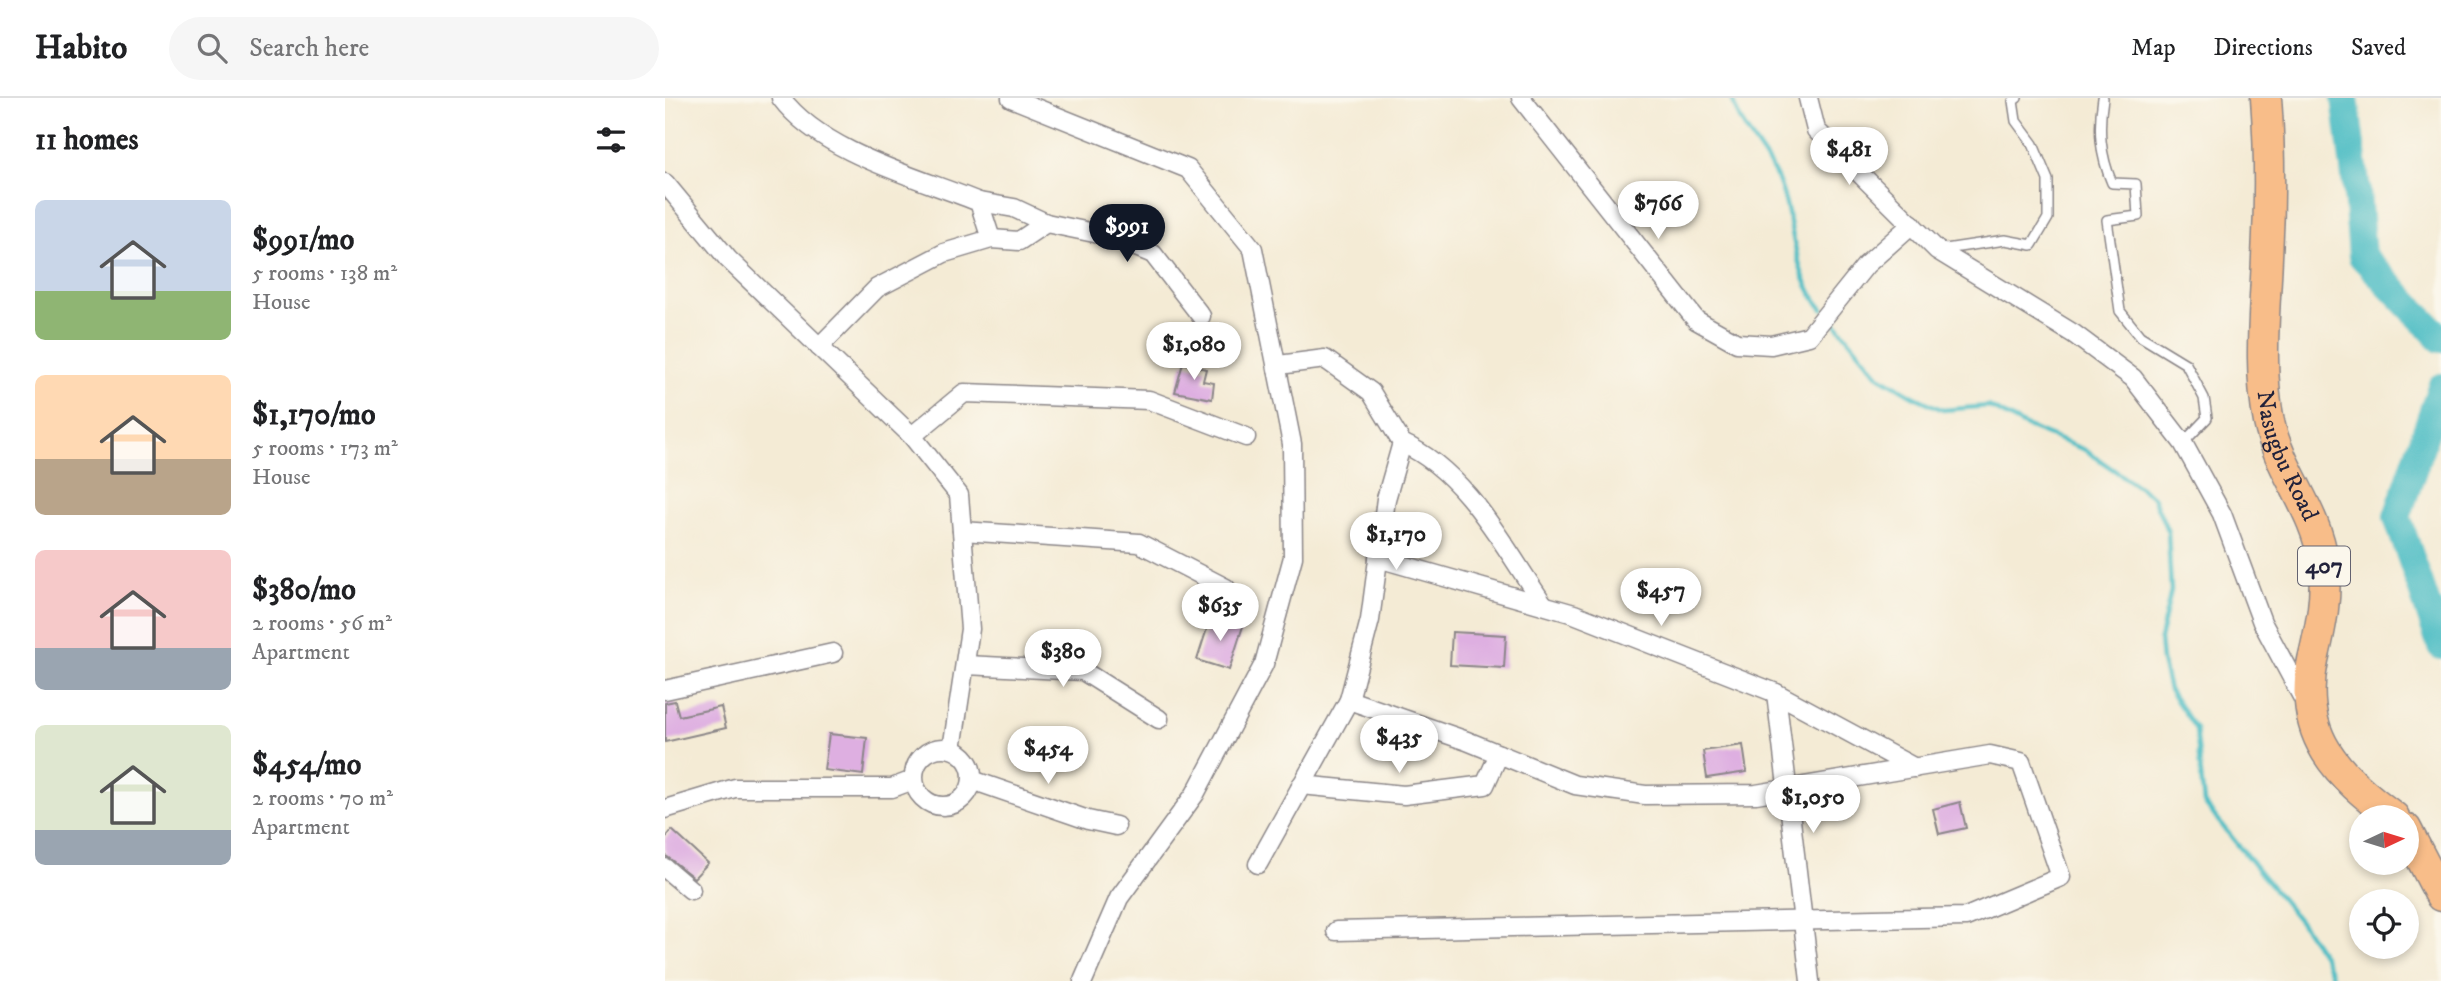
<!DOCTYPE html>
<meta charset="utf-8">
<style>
:root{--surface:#fff;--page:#f6f6f6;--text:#202124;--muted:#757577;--line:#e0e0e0;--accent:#111827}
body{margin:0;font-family:"IM FELL DW Pica",serif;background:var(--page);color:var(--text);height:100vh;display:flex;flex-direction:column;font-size:26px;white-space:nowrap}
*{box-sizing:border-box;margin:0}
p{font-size:23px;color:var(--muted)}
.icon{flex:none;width:38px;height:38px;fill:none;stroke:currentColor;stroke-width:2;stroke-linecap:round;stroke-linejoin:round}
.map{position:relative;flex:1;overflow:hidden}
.sheet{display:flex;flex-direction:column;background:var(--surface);width:665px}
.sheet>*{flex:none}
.needle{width:46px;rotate:86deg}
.buttons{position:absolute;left:1684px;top:707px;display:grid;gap:14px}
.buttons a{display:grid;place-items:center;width:70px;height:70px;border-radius:50%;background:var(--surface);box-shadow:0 4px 10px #0003;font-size:35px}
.price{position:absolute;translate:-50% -60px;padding:0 16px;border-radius:24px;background:#fff;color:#222;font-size:23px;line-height:46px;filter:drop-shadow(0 2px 4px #0008)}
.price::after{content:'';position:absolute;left:50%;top:42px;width:21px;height:16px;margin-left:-10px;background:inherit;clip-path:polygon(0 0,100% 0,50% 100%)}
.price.current{background:var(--accent);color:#fff}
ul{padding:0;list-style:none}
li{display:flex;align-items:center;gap:21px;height:175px;padding:0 35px}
li span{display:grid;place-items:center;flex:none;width:196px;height:140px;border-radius:10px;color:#555}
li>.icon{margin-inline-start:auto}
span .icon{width:84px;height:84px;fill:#fffc;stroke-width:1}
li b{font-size:30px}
h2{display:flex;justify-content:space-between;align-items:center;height:84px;padding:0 35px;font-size:30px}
header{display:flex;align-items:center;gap:42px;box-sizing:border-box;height:98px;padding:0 35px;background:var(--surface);border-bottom:2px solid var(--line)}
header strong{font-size:33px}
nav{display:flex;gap:38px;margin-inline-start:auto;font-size:24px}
.search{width:490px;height:63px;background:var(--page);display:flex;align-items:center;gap:18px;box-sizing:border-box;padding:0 24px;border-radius:38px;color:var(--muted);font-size:26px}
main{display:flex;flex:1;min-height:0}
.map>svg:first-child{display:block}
</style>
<header>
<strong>Habito</strong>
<div class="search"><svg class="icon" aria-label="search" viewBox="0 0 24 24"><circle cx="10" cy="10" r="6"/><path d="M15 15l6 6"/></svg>Search here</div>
<nav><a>Map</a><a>Directions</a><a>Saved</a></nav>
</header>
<main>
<section class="sheet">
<h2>11 homes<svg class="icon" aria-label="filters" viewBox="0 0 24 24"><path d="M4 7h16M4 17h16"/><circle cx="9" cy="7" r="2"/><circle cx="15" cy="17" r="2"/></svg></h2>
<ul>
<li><span style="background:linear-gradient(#c9d6e8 65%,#8fb573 0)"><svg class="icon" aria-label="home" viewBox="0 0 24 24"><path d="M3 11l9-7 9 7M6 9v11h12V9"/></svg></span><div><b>$991/mo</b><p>5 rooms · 138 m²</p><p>House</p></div></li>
<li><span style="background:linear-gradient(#ffd9b3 60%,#b9a48a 0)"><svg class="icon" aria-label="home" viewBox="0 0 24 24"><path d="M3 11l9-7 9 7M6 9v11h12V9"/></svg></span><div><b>$1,170/mo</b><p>5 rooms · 173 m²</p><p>House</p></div></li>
<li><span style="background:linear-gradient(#f6c9c9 70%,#9aa5b1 0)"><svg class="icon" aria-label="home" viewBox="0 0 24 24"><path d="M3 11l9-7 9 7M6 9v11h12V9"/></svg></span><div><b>$380/mo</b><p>2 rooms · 56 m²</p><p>Apartment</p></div></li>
<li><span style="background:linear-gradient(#dfe7d0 75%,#9aa5b1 0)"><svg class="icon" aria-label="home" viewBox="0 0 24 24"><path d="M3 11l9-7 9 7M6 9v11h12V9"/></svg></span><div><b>$454/mo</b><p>2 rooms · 70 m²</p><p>Apartment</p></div></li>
</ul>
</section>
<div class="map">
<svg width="1776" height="883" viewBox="0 0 1776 883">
<rect width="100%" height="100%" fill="#fbf7ec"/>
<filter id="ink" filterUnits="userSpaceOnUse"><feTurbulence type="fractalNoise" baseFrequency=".0143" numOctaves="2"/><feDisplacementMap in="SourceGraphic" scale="14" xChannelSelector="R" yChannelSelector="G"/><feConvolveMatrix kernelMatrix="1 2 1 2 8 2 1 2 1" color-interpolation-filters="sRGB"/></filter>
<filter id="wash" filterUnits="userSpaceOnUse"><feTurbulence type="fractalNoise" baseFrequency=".00686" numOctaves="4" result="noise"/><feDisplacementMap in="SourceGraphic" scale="28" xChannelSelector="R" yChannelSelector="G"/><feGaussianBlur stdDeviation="1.57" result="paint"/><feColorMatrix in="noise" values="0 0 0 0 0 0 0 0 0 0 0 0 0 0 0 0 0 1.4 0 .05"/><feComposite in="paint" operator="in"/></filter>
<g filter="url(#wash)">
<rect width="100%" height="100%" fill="#f4ebd5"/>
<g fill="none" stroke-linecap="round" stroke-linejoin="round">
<g stroke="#4fbec5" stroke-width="4.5">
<path d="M1067,0C1075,31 1098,51 1112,80C1131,121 1125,176 1158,211"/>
<polyline points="1164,217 1214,278 1248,298 1278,312 1323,308 1360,328 1420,352 1488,399 1503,434 1506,493 1495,541 1497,563 1504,592 1531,631 1539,705 1640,830 1659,859 1669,883"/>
</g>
<g stroke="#4fbec5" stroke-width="28">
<polyline points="1680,0 1692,94 1697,158 1776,241"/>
<polyline points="1776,289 1732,419 1776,548"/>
</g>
</g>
<g id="blocks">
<g fill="#deafe1">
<polygon points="518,265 541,271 538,283 549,285 547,301 510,294"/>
<polygon points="546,518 578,528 564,572 532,562"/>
<polygon points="787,534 841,537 839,570 785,567"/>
<polygon points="10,603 14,618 56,609 61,630 0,644 0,605"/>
<polygon points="164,636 202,640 198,677 159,672"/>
<polygon points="1078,647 1082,674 1042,680 1038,653"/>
<polygon points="1295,704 1301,730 1274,736 1268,711"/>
<polygon points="7,732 43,765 29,780 0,757 0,741"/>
</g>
</g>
</g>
<g filter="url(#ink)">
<use href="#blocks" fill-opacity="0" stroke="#8b8688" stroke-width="2"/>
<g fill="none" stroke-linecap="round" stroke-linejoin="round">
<g stroke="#8b8688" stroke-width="12">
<g id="lane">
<path d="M1438,0C1433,31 1435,57 1447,85L1471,86L1473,118L1442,122L1455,213L1475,238L1521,266L1539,300L1542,320L1518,345"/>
<polyline points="1274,152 1340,142 1367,147 1383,120 1383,82 1368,46 1351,23 1348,3 1352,0"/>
</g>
</g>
<g stroke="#8b8688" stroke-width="21">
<g id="street">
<path d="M116,0C157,55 252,79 314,104L326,141L279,155L212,190L154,249"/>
<polyline points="346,0 523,71 588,151 627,346 628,459 599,566 530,696 454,800 418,883"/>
<polyline points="856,0 1031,222 1072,245 1106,247 1144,238 1201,167 1247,126"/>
<polyline points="1143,0 1151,32 1272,152 1409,236 1468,280 1518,345 1557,416 1597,524 1641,606"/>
<polyline points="0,85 63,161 247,338 294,397 305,531 287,651"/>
<polyline points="314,104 349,110 381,125 354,143 326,141"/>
<polyline points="381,125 444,138 488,156 536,218"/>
<polyline points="247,338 299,295 484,302 581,339"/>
<path d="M737,345C802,374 840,451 879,507"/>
<polyline points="297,433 474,445 561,490"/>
<polyline points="713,460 909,516 1111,595 1250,670"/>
<polyline points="301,567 418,573 494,621"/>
<polyline points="0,592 168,555"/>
<polyline points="1111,595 1145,883"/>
<circle cx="278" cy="679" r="29"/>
<polyline points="307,682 423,722 451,728"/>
<polyline points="636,687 739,697 820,687 834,656"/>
<polyline points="0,711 70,690 227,690 248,682"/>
<polyline points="593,766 684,602 705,522 721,401 737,345 706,294 660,261 614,267"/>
<polyline points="0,770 26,792"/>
<polyline points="671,833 1301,819 1396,779 1356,664 1325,657 1091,696 980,697 910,687 802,643 684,602"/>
</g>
</g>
<g stroke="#8b8688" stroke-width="33">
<g id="primary">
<path id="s1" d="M1601,0C1605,53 1605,106 1602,159C1600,213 1593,270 1604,324C1614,372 1651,412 1658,462C1663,496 1656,528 1648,562C1632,638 1672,677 1729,719"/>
<polyline points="1741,731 1776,798"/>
</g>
</g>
<use href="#lane" stroke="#fff" stroke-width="9"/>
<use href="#street" stroke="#fff" stroke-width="18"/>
<use href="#primary" stroke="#f8bd89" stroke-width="30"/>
</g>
</g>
<g text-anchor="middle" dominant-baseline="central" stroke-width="6" stroke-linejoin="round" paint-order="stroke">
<rect fill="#fbf7ec" stroke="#636270" stroke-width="2" x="1633" y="448.5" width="52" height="39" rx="5"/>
<g font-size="23" font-weight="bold" fill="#22223b">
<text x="1659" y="468">407</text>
</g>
<g font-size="24" fill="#22223b" stroke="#fbf7ec">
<text stroke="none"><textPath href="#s1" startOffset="362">Nasugbu Road</textPath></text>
</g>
</g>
</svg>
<div class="buttons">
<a><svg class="needle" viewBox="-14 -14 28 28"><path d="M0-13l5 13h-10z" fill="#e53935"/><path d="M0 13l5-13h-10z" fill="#757577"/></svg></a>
<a><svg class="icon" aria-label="locate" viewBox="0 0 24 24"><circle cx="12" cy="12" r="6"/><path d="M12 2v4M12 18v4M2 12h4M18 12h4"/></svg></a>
</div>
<b class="price" style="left:1184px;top:89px">$481</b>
<b class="price" style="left:993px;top:143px">$766</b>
<b class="price current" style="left:462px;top:166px">$991</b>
<b class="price" style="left:529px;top:284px">$1,080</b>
<b class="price" style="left:731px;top:474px">$1,170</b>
<b class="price" style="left:996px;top:530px">$457</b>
<b class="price" style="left:555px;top:545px">$635</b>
<b class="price" style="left:398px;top:591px">$380</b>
<b class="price" style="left:734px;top:677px">$435</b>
<b class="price" style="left:383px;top:688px">$454</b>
<b class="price" style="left:1148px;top:737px">$1,050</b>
</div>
</main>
